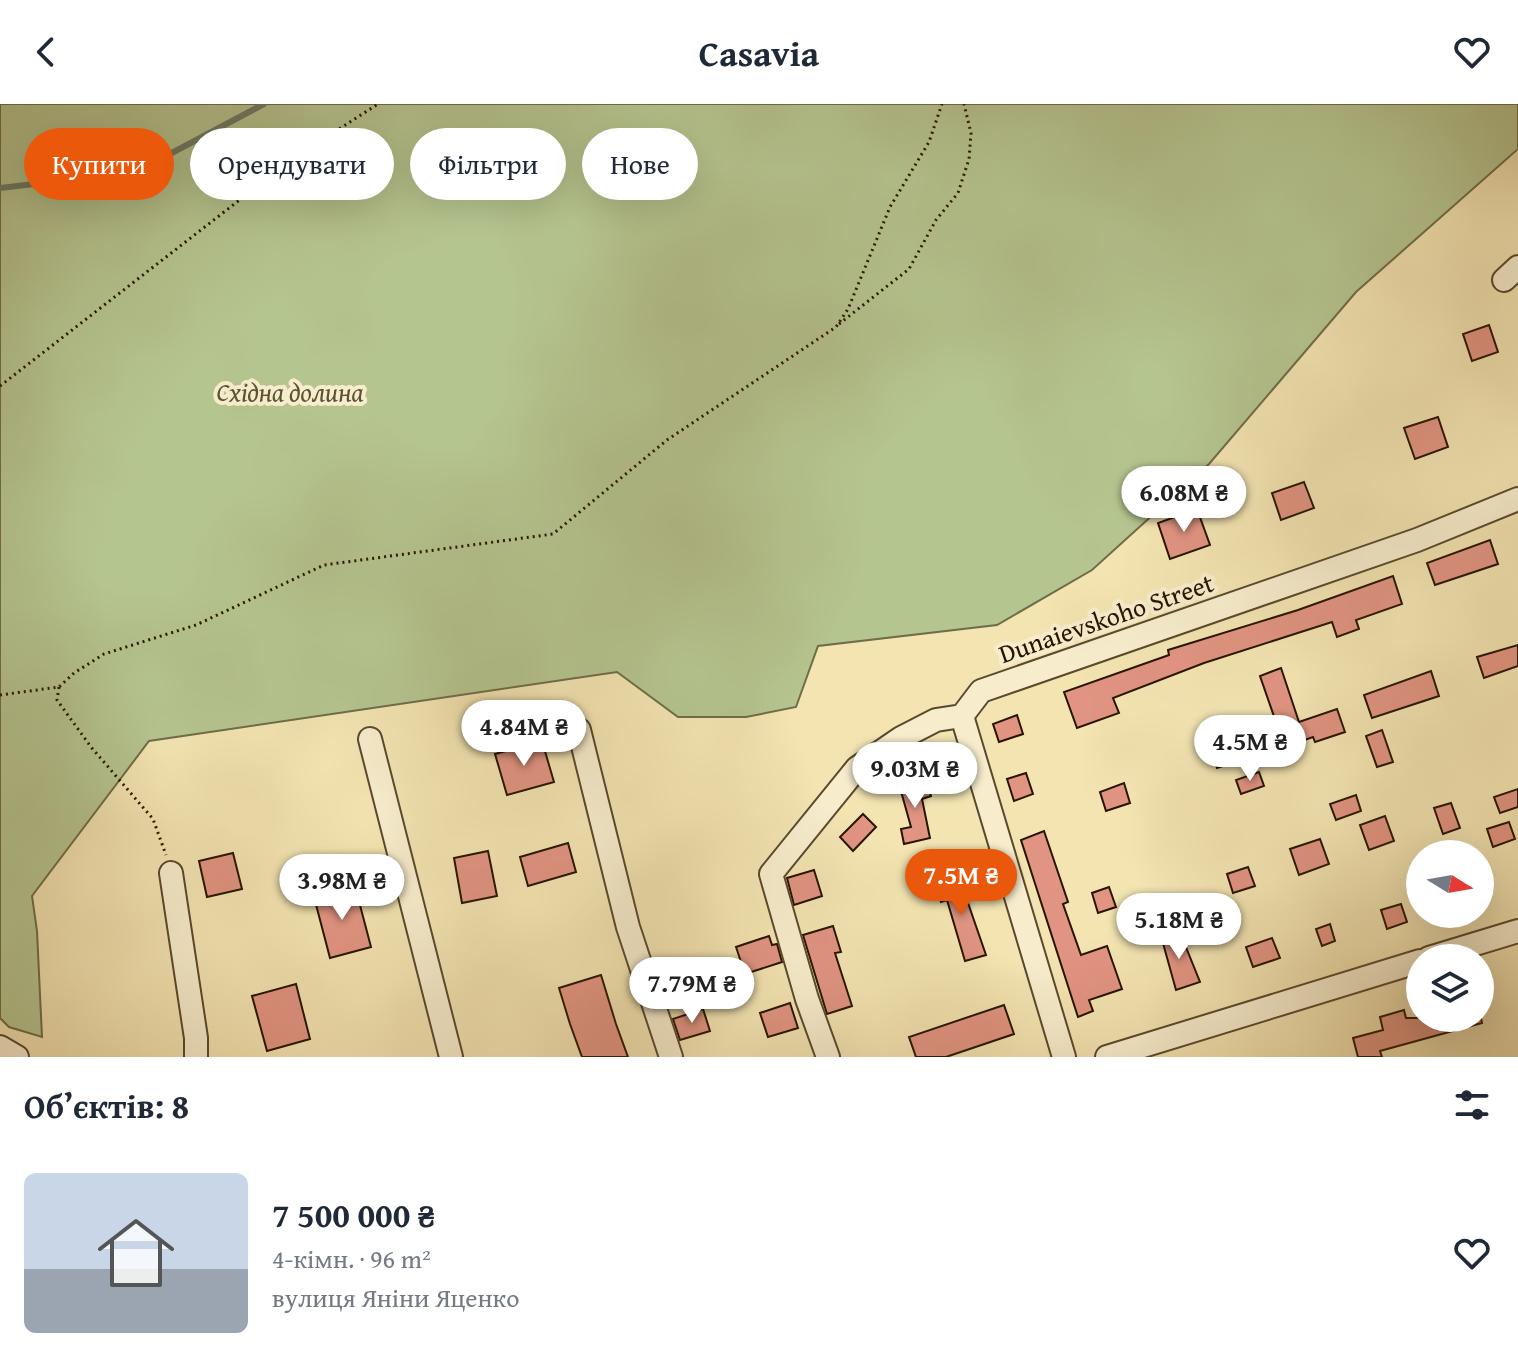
<!DOCTYPE html>
<html lang="uk">
<meta charset="utf-8">
<style>
:root{--surface:#fff;--page:#f2f2f3;--text:#1f2937;--muted:#747a83;--line:#e0e1e3;--accent:#ea580c}
body{margin:0;font-family:"Gentium Book Plus",serif;background:var(--page);color:var(--text);height:100vh;display:flex;flex-direction:column;font-size:30px;white-space:nowrap}
*{box-sizing:border-box;margin:0}
p{font-size:26px;color:var(--muted)}
.icon{flex:none;width:44px;height:44px;fill:none;stroke:currentColor;stroke-width:2;stroke-linecap:round;stroke-linejoin:round}
.map{position:relative;height:953px;overflow:hidden}
.details{display:flex;flex-direction:column;background:var(--surface);flex:1}
.details>*{flex:none}
.top-card{position:absolute;left:24px;top:24px;width:800px;height:72px;display:flex;gap:16px}
.needle{width:52px;rotate:101deg}
.fabs{position:absolute;left:1406px;top:736px;display:grid;gap:16px}
.fabs a{display:grid;place-items:center;width:88px;height:88px;border-radius:50%;background:var(--surface);box-shadow:0 8px 32px #0002;font-size:40px}
.price{position:absolute;translate:-50% -68px;padding:0 18px;border-radius:28px;background:#fff;color:#222;font-size:26px;line-height:52px;filter:drop-shadow(0 2px 4px #0008)}
.price::after{content:'';position:absolute;left:50%;top:48px;width:24px;height:18px;margin-left:-12px;background:inherit;clip-path:polygon(0 0,100% 0,50% 100%)}
.price.selected{background:var(--accent);color:#fff}
ul{padding:0;list-style:none}
li{display:flex;align-items:center;gap:24px;height:200px;padding:0 24px}
li+li{border-top:2px solid var(--line)}
li span{display:grid;place-items:center;flex:none;width:224px;height:160px;border-radius:12px;color:#555}
li>.icon{margin-inline-start:auto}
span .icon{width:96px;height:96px;fill:#fffc;stroke-width:1}
li b{font-size:34px}
h2{display:flex;justify-content:space-between;align-items:center;height:96px;padding:0 24px;font-size:34px}
.tag{padding:0 28px;border-radius:36px;background:var(--surface);box-shadow:0 8px 32px #0002;font-size:28px;line-height:72px}
.tag.selected{background:var(--accent);color:#fff}
header{display:flex;justify-content:space-between;align-items:center;height:104px;padding:0 24px;background:var(--surface);font-size:36px;font-weight:600}
.map>svg:first-child{display:block}
</style>
<header><svg class="icon" aria-label="back" viewBox="0 0 24 24"><path d="M15 5l-7 7 7 7"/></svg>Casavia<svg class="icon" aria-label="heart" viewBox="0 0 24 24"><path d="M12 20l-8-8c-3-5 5-10 8-4 3-6 11-1 8 4z"/></svg></header>
<div class="map">
<svg width="1518" height="953" viewBox="0 0 1518 953">
<rect width="100%" height="100%" fill="#f3e4b2"/>
<filter id="stains"><feTurbulence type="fractalNoise" baseFrequency=".0025" numOctaves="4"/><feColorMatrix values="0 0 0 0 .2 0 0 0 0 .09 0 0 0 0 .02 0 0 0 .5 -.17"/></filter>
<radialGradient id="worn" r=".72"><stop offset=".6" stop-color="#630" stop-opacity="0"/><stop offset="1" stop-color="#630" stop-opacity=".3"/></radialGradient>
<polygon fill="#b5c590" stroke="#6e6d48" stroke-width="2" points="0,0 1518,0 1518,45 1356,188 1209,360 1092,466 997,521 818,542 796,603 746,613 678,613 617,568 149,637 32,792 37,827 42,933 9,923 0,914"/>
<g fill="none" stroke-linecap="round" stroke-linejoin="round">
<polyline stroke="#6d7b67" stroke-width="6" points="0,84 136,68 264,0"/>
</g>
<g fill="#e19482" stroke="#271500" stroke-width="2">
<polygon points="1489,221 1498,248 1472,257 1463,230"/>
<polygon points="1438,313 1448,343 1415,355 1404,324"/>
<polygon points="1304,378 1314,404 1281,416 1272,389"/>
<polygon points="1197,405 1210,441 1170,455 1158,419"/>
<polygon points="1490,436 1498,460 1435,481 1427,459"/>
<polygon points="1393,472 1402,500 1356,516 1359,525 1337,533 1332,518 1204,559 1113,594 1119,609 1077,624 1064,588 1169,551 1168,546 1298,506"/>
<polygon points="1518,541 1518,562 1484,574 1477,553"/>
<polygon points="1281,564 1299,618 1337,605 1345,628 1315,638 1313,633 1268,649 1261,630 1278,624 1260,572"/>
<polygon points="1431,567 1439,592 1372,614 1364,591"/>
<polygon points="1017,611 1023,630 999,638 993,620"/>
<polygon points="1382,626 1393,658 1377,663 1366,632"/>
<polygon points="542,637 554,678 507,691 495,650"/>
<polygon points="1232,638 1238,657 1217,664 1211,646"/>
<polygon points="1259,668 1264,682 1241,690 1236,676"/>
<polygon points="1026,669 1033,690 1014,697 1007,675"/>
<polygon points="925,672 931,692 922,695 930,734 904,740 901,725 911,723 899,680"/>
<polygon points="1124,679 1130,699 1106,707 1100,688"/>
<polygon points="1518,685 1518,703 1500,709 1494,693"/>
<polygon points="1356,691 1361,707 1336,716 1330,700"/>
<polygon points="1451,699 1460,724 1443,730 1434,704"/>
<polygon points="863,710 876,723 853,747 840,733"/>
<polygon points="1385,712 1394,737 1369,746 1360,721"/>
<polygon points="1509,718 1515,735 1493,743 1487,725"/>
<polygon points="1044,727 1068,798 1063,800 1081,851 1107,842 1122,885 1089,896 1093,907 1078,913 1021,736"/>
<polygon points="1320,735 1329,760 1299,771 1290,745"/>
<polygon points="568,739 576,768 528,782 520,753"/>
<polygon points="488,747 497,792 462,799 454,754"/>
<polygon points="233,749 242,785 207,793 199,757"/>
<polygon points="1248,763 1255,782 1233,789 1227,770"/>
<polygon points="814,766 822,792 794,801 787,774"/>
<polygon points="958,770 986,851 965,857 947,796 941,798 935,777"/>
<polygon points="355,782 371,843 330,854 314,793"/>
<polygon points="1109,783 1116,803 1098,809 1092,789"/>
<polygon points="1193,794 1198,808 1177,815 1172,801"/>
<polygon points="1401,800 1407,818 1387,825 1381,806"/>
<polygon points="1330,820 1335,837 1322,842 1316,825"/>
<polygon points="833,822 841,848 835,849 852,902 827,910 803,831"/>
<polygon points="1179,826 1200,878 1176,886 1161,832"/>
<polygon points="769,832 772,841 777,840 782,858 745,870 736,843"/>
<polygon points="1272,834 1280,854 1253,863 1246,843"/>
<polygon points="682,857 687,874 662,882 657,865"/>
<polygon points="601,871 616,920 628,953 582,953 570,920 559,884"/>
<polygon points="296,880 310,935 267,947 252,892"/>
<polygon points="790,899 798,924 768,933 760,909"/>
<polygon points="1004,901 1014,930 946,953 916,953 909,933"/>
<polygon points="703,905 710,927 680,936 673,915"/>
<polygon points="1404,906 1406,914 1481,914 1482,919 1380,947 1382,953 1358,953 1353,934 1383,926 1380,913"/>
</g>
<g fill="none" stroke-linecap="round" stroke-linejoin="round">
<g stroke="#5a492c" stroke-width="26">
<g id="minor">
<polyline points="1504,176 1518,163"/>
<polyline points="962,612 1064,953"/>
<polyline points="579,626 628,823 671,953"/>
<polyline points="370,635 451,953"/>
<polyline points="171,769 196,934 196,953"/>
<polyline points="1429,854 1518,827"/>
<polyline points="0,943 17,953"/>
<polyline points="828,953 807,895 771,770 857,664 901,634 936,616 962,612 981,587 1417,436 1518,395"/>
<polyline points="1107,953 1420,857"/>
</g>
</g>
<g stroke="#271500" stroke-width="3" stroke-dasharray="2 4" stroke-linecap="butt">
<polyline points="839,220 909,165 936,116 958,89 969,55 971,29 964,0"/>
<polyline points="0,282 291,56 378,0"/>
<polyline points="59,583 57,596 91,643 153,715 166,751"/>
<polyline points="0,591 59,583 74,569 104,550 196,521 324,461 553,430 667,336 836,223 848,205 890,103 929,38 942,0"/>
</g>
<use href="#minor" stroke="#f7edcd" stroke-width="22"/>
</g>
<g text-anchor="middle" dominant-baseline="central" stroke-width="8" stroke-linejoin="round" paint-order="stroke">
<g font-size="26" font-style="italic" fill="#595332" stroke="#f7edcd">
<text x="290" y="287">Східна долина</text>
</g>
<g font-size="26" fill="#271500" stroke="#f7edcd">
<text transform="translate(1106 514) rotate(-19)">Dunaievskoho Street</text>
</g>
</g>
<rect width="100%" height="100%" filter="url(#stains)"/>
<rect width="100%" height="100%" fill="url(#worn)"/>
</svg>
<div class="fabs">
<a><svg class="needle" viewBox="-14 -14 28 28"><path d="M0-13l5 13h-10z" fill="#e53935"/><path d="M0 13l5-13h-10z" fill="#747a83"/></svg></a>
<a><svg class="icon" aria-label="layers" viewBox="0 0 24 24"><path d="M12 4l9 5-9 5-9-5zM3 14l9 5 9-5"/></svg></a>
</div>
<b class="price" style="left:1184px;top:430px">6.08M ₴</b>
<b class="price" style="left:524px;top:664px">4.84M ₴</b>
<b class="price" style="left:1250px;top:679px">4.5M ₴</b>
<b class="price" style="left:915px;top:706px">9.03M ₴</b>
<b class="price selected" style="left:961px;top:813px">7.5M ₴</b>
<b class="price" style="left:342px;top:818px">3.98M ₴</b>
<b class="price" style="left:1179px;top:857px">5.18M ₴</b>
<b class="price" style="left:692px;top:921px">7.79M ₴</b>
<div class="top-card">
<a class="tag selected">Купити</a>
<a class="tag">Орендувати</a>
<a class="tag">Фільтри</a>
<a class="tag">Нове</a>
</div>
</div>
<section class="details">
<h2>Об’єктів: 8<svg class="icon" aria-label="filters" viewBox="0 0 24 24"><path d="M4 7h16M4 17h16"/><circle cx="9" cy="7" r="2"/><circle cx="15" cy="17" r="2"/></svg></h2>
<ul>
<li><span style="background:linear-gradient(#c9d6e8 60%,#9aa5b1 0)"><svg class="icon" aria-label="home" viewBox="0 0 24 24"><path d="M3 11l9-7 9 7M6 9v11h12V9"/></svg></span><div><b>7 500 000 ₴</b><p>4-кімн. · 96 m²</p><p>вулиця Яніни Яценко</p></div><svg class="icon" aria-label="heart" viewBox="0 0 24 24"><path d="M12 20l-8-8c-3-5 5-10 8-4 3-6 11-1 8 4z"/></svg></li>
</ul>
</section>
